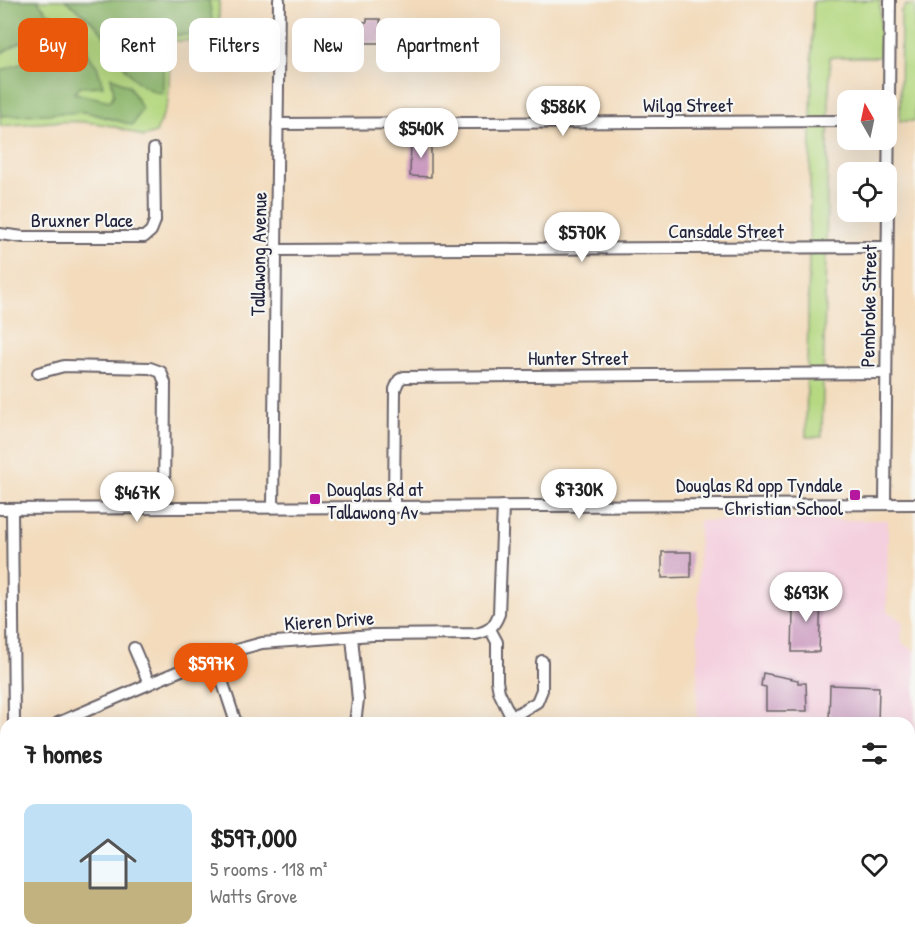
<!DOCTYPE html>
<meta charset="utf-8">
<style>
:root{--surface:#fff;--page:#f6f6f6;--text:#222;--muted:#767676;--accent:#ea580c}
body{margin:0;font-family:"Patrick Hand",sans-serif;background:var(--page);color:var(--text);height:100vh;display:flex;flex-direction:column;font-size:22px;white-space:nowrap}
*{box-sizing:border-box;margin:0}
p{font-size:20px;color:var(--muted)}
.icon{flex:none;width:33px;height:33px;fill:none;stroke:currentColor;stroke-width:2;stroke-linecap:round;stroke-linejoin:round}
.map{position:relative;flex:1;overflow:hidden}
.drawer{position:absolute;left:0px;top:717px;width:915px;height:234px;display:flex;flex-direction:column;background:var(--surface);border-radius:18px 18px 0 0;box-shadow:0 6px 24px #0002}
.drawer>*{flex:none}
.hud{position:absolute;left:18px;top:18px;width:600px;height:54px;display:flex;gap:12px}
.needle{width:39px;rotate:351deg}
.tools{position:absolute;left:837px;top:90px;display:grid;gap:12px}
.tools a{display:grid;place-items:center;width:60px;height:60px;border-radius:12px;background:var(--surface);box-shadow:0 6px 24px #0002;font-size:30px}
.price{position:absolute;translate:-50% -51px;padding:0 14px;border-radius:21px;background:#fff;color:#222;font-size:20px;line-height:39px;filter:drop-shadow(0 2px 3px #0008)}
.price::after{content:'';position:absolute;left:50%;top:36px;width:18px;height:14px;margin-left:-9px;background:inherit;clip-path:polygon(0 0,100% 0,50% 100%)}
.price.on{background:var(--accent);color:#fff}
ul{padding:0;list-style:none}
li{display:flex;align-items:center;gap:18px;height:150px;padding:0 24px}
li span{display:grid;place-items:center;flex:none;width:168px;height:120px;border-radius:12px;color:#555}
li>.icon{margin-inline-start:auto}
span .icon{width:72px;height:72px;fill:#fffc;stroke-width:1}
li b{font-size:26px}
h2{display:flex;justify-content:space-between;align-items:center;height:72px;padding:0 24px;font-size:26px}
.chip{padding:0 21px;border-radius:12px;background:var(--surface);box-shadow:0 6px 24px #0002;font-size:21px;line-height:54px}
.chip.on{background:var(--accent);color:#fff}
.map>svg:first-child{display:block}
</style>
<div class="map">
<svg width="915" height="951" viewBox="0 0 915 951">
<rect width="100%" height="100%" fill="#f6f6f2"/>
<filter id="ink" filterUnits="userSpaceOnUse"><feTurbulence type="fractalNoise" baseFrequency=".0167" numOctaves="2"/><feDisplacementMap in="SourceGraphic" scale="12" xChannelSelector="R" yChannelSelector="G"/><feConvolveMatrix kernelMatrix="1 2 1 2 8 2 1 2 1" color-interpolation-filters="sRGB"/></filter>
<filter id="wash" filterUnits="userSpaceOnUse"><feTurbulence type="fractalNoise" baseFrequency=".008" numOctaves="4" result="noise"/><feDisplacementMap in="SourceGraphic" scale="24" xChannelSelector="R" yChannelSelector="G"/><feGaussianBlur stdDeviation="1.35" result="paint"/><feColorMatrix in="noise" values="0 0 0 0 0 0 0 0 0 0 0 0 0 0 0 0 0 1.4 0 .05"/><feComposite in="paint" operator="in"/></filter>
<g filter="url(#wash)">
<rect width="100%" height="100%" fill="#f3dbbc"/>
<polygon fill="#f4cfde" points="888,520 887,611 903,622 901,638 904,645 915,651 915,951 694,951 695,945 909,945 909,723 697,723 699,521"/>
<g fill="#b5d881" stroke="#6c7d5e" stroke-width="1.5">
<path d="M0,0H219V40L171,41L168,102L156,133L143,137C96,114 50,122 0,126Z"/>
<polygon points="880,0 880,57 830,57 822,437 806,437 813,1"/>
<polygon points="906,5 915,5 915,121 900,121 901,11"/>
<polygon points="709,945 871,945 873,951 708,951"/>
</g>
<g fill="#90b86f" stroke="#596d55" stroke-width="1.5">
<path d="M0,0H37L48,13L85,34L88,55L97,66L103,86L80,87L74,93L110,101L114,94L111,77L129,86L142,108L133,125L86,112L0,116V71C25,61 36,59 62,64L64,51L29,37L0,54Z"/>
<path d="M65,0H209L214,33L164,36L163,94C125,85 120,54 98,28C89,17 76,9 65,0Z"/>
</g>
<g id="blocks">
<g fill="#cb9ac0">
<polygon points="367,19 380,19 381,43 359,43 359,22 367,22"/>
<polygon points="411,141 431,143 431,177 410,176"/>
<polygon points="662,552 691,552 691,577 662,578"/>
<polygon points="790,595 821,595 819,652 792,652 793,612 790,612"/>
<polygon points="763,673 798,680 798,683 806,683 807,711 766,711 766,687 761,686"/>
<polygon points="830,685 879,687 878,723 829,723"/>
</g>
</g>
</g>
<g filter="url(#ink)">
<use href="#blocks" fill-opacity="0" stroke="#6b6368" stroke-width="1.5"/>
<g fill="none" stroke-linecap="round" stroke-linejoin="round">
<g stroke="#6b6368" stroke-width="14">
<g id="minor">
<polyline points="277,124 848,121"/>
<polyline points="0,234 23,237 144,237 151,231 155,221 154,149"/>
<polyline points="276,250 887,247"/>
<polyline points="38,373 64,366 150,368 161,372 165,383 164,508"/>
<polyline points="885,504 890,0"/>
<polyline points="273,507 279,0"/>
<polyline points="394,507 395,389 399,380 404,377 885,373"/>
<polyline points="0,509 915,504"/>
<polyline points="12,509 14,723"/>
<polyline points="490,629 497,642 497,681 499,692 514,723"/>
<polyline points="352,637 358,700 355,723"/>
<polyline points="134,648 149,683"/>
<polyline points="214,656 236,723"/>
<polyline points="512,717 537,702 542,690 542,661"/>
<path d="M58,723L214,656L262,643L373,635L476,634C489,631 494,627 499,614L503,506"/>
<polyline points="0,884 6,885"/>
<polyline points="188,945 195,951"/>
<polyline points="521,945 521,951"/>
<polyline points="278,951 279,945"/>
</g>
</g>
<use href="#minor" stroke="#fff" stroke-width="10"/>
</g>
</g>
<g fill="#b5179e" stroke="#f6f6f2" stroke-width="2">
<rect x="849" y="489" width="12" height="12" rx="3"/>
<rect x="309" y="493" width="12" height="12" rx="3"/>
</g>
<g text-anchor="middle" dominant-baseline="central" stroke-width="4.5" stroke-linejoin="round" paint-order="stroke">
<g font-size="20" fill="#22223b" stroke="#f6f6f2">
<text x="688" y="104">Wilga Street</text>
<text x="82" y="219">Bruxner Place</text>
<text x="726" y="230">Cansdale Street</text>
<text transform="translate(258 254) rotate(-89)">Tallawong Avenue</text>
<text transform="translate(868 306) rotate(-89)">Pembroke Street</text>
<text x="578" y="357">Hunter Street</text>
<text transform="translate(329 620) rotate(-4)">Kieren Drive</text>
</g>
<g font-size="20" fill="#22223b" stroke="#f6f6f2" text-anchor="end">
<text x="843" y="484">Douglas Rd opp Tyndale<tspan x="843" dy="23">Christian School</tspan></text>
<text x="327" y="488" text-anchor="start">Douglas Rd at<tspan x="327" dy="23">Tallawong Av</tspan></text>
</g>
</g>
</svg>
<div class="tools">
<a><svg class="needle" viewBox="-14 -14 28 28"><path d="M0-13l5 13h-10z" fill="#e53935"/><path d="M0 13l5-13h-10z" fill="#767676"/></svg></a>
<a><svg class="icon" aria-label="locate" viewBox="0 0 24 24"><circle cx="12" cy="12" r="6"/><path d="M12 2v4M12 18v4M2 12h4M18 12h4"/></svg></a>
</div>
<b class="price" style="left:563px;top:137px">$586K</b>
<b class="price" style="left:421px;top:159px">$540K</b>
<b class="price" style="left:582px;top:263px">$570K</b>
<b class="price" style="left:579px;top:520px">$730K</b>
<b class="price" style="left:137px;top:523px">$467K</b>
<b class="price" style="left:806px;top:623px">$693K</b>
<b class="price on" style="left:211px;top:694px">$597K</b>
<div class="hud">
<a class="chip on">Buy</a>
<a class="chip">Rent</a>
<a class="chip">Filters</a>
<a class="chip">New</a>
<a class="chip">Apartment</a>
</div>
<section class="drawer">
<h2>7 homes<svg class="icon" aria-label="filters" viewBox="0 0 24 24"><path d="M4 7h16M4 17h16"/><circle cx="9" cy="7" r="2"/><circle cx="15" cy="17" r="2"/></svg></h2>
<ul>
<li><span style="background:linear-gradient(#bfe0f5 65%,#c2b280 0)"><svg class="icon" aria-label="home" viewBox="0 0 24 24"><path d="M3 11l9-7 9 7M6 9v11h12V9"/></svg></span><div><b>$597,000</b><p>5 rooms · 118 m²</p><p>Watts Grove</p></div><svg class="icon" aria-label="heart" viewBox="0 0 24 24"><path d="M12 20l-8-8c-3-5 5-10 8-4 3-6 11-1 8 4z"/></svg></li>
</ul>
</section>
</div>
